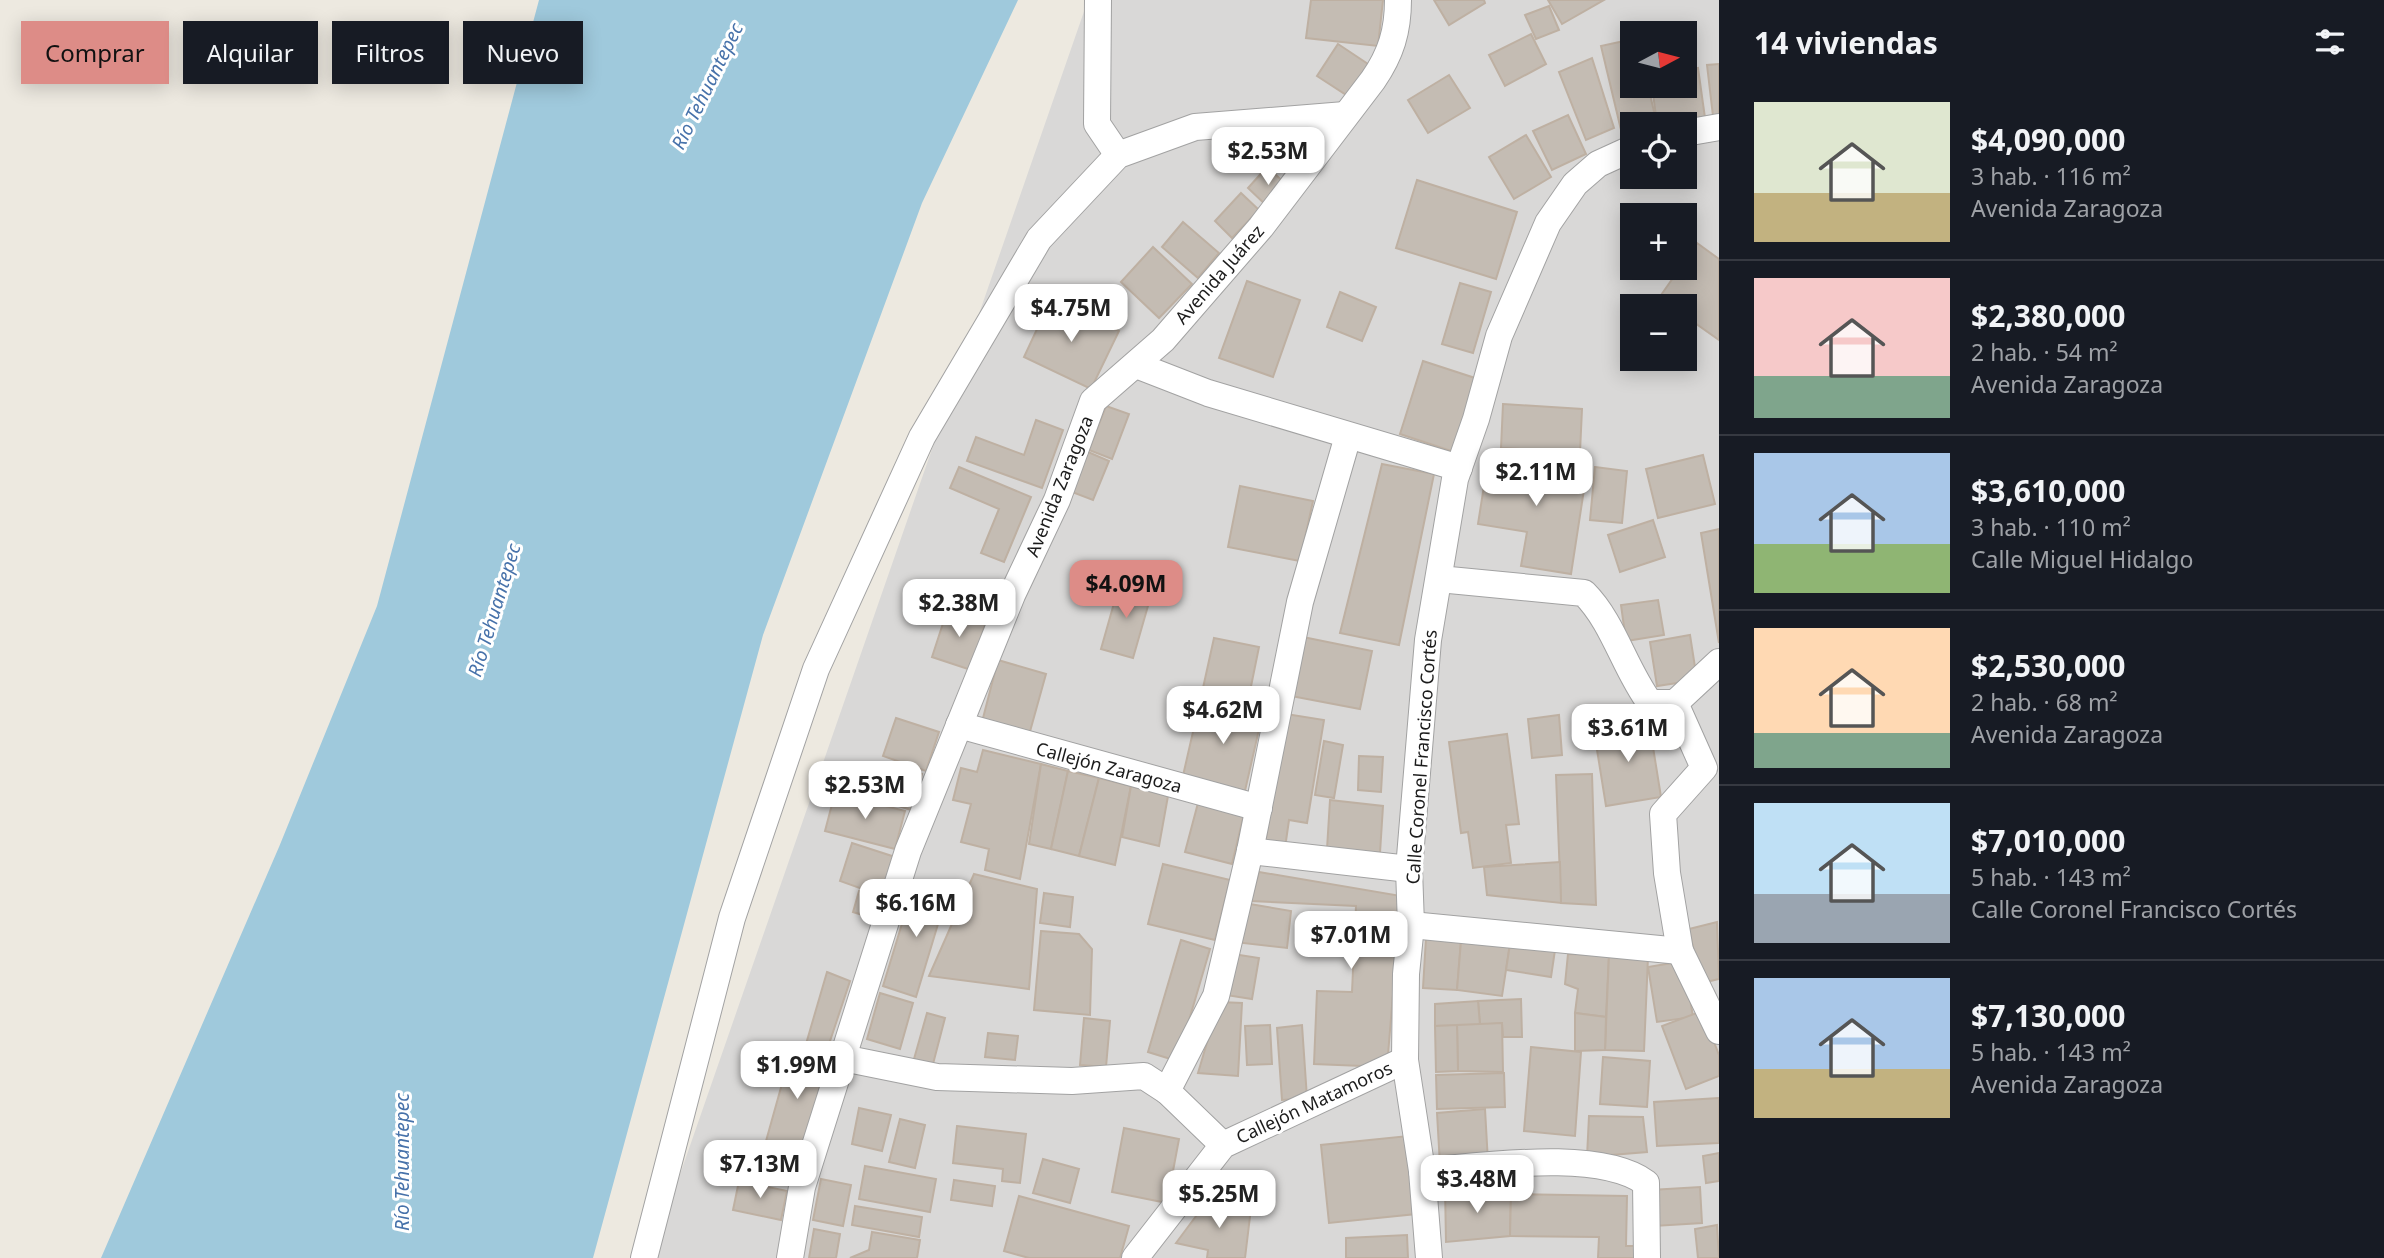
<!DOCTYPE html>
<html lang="es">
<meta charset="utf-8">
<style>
:root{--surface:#171b24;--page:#242831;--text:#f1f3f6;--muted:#9ea1a6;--line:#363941;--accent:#dd8c87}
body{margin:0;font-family:"Noto Sans",sans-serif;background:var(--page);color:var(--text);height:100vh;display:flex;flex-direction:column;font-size:26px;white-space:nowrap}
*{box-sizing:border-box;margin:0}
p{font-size:23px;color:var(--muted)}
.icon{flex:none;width:38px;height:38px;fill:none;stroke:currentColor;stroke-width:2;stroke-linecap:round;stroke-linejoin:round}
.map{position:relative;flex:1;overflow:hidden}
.panel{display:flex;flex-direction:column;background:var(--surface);width:665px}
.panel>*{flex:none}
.hud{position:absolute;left:21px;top:21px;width:665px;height:63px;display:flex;gap:14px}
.needle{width:46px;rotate:83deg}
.controls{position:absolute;left:1620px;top:21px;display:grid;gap:14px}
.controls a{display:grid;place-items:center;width:77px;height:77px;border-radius:0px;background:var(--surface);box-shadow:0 4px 18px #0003;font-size:35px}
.price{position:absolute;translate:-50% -60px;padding:0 16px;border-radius:14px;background:#fff;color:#222;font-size:23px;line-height:46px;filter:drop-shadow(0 2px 4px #0008)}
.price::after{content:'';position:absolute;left:50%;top:42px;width:21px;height:16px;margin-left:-10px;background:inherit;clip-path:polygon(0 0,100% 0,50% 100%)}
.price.current{background:var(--accent);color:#111}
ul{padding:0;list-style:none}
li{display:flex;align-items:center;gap:21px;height:175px;padding:0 35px}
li+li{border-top:2px solid var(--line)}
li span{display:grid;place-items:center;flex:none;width:196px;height:140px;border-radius:0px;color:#555}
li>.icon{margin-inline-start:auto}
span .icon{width:84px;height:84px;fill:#fffc;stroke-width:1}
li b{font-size:30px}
h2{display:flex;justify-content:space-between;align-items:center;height:84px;padding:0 35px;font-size:30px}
.tag{padding:0 24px;border-radius:0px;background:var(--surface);box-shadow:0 4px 18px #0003;font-size:24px;line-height:63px}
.tag.current{background:var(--accent);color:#111}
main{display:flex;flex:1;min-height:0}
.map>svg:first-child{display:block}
</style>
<main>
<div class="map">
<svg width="1719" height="1258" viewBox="0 0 1719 1258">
<rect width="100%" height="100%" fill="#ede9e0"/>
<path fill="#d9d8d7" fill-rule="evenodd" d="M1088,0H1719V1258H651ZM1633,33H1685V86H1633ZM1633,124H1685V177H1633ZM1633,215H1685V268H1633ZM1633,306H1685V359H1633Z"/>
<polygon fill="#9fc9dc" points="539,0 1018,0 922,203 763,635 593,1258 101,1258 279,847 377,606"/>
<g fill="#c4bcb3" stroke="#beb0a2" stroke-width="2">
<polygon points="1311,0 1383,0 1378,46 1306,38"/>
<polygon points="1434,0 1484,0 1485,3 1449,25"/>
<polygon points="1548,0 1604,0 1562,24"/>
<polygon points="1549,6 1559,30 1536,39 1525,15"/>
<polygon points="1531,34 1546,64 1505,86 1489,55"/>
<polygon points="1633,39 1633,86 1648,86 1657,124 1633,124 1633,132 1622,134 1601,46"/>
<polygon points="1338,44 1371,66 1351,98 1317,76"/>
<polygon points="1592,58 1614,128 1586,140 1559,72"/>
<polygon points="1719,64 1719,116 1713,116 1707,65"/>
<polygon points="1698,68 1705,118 1657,124 1652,86 1685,86 1685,70"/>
<polygon points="1449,75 1470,108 1428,133 1408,100"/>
<polygon points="1568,115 1586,154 1552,170 1533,131"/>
<polygon points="1526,135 1551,177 1514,199 1489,157"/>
<polygon points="1267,167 1287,185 1268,207 1248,188"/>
<polygon points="1417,180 1517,212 1496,279 1396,248"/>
<polygon points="1241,193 1259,210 1232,238 1215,221"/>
<polygon points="1183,222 1219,253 1198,278 1162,247"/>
<polygon points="1697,243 1719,259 1719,340 1685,316 1685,306 1671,306 1659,298 1680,268 1685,268 1685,260"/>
<polygon points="1153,247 1192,284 1159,318 1121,282"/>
<polygon points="1247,281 1300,300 1273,377 1219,358"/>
<polygon points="1460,283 1491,292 1473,353 1442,344"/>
<polygon points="1340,292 1376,307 1362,341 1327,327"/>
<polygon points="1051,299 1119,331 1091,389 1024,357"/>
<polygon points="1423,361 1478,379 1454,452 1400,434"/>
<polygon points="1503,404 1582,409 1580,452 1501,448"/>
<polygon points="1106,406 1129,414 1112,459 1089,450"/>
<polygon points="1036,420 1063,430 1042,488 967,461 976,437 1024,455"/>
<polygon points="1088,452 1109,461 1093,500 1072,492"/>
<polygon points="1489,454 1587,470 1571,574 1521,566 1527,532 1478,524"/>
<polygon points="1703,455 1715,504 1658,518 1646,469"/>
<polygon points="1382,464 1434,474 1399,645 1340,633"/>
<polygon points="959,467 1031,497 1004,562 981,553 999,509 950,488"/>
<polygon points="1595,467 1627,471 1622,523 1590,520"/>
<polygon points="1240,486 1313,501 1300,561 1228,547"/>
<polygon points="1653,520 1665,557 1620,572 1608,535"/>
<polygon points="1719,529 1719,643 1701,533"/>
<polygon points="1120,582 1152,592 1133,658 1101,649"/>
<polygon points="1658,600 1664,635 1626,641 1621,605"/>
<polygon points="948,608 986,621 971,670 932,657"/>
<polygon points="1690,635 1697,680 1657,686 1650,642"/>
<polygon points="1303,637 1372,651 1360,709 1291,696"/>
<polygon points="1214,638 1259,647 1247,706 1201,697"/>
<polygon points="998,660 1046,674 1029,735 982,722"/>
<polygon points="1201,697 1263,712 1244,795 1182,780"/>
<polygon points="1286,714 1324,720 1307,823 1289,820 1285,848 1265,844"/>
<polygon points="1559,715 1562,755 1532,758 1528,719"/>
<polygon points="896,718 939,732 926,771 883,756"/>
<polygon points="1649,722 1661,797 1606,806 1594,731"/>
<polygon points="1507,734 1519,824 1506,825 1511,863 1473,868 1468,832 1461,833 1449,742"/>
<polygon points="1324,741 1343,745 1334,798 1315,795"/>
<polygon points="983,750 1041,764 1020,879 985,870 989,849 961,842 971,804 953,800 961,768 977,772"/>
<polygon points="1359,756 1383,757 1381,792 1358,790"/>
<polygon points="1041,764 1068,771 1051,849 1029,844"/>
<polygon points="894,765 922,774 911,810 883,801"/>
<polygon points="1068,771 1099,778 1079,856 1051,849"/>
<polygon points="1592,774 1596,905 1561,903 1556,775"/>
<polygon points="1099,778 1131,786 1115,865 1079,856"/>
<polygon points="1131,786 1168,796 1159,846 1122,837"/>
<polygon points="835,793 905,811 895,849 825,831"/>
<polygon points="1330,800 1383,806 1380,853 1327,849"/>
<polygon points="1198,803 1244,814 1232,864 1185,852"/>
<polygon points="852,843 895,857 882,896 840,881"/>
<polygon points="1560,862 1561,903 1487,895 1484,867"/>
<polygon points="1163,864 1230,880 1215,940 1148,924"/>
<polygon points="1259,872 1401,896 1387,1067 1314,1064 1317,991 1352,992 1356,906 1251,901"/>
<polygon points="974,874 1037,889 1029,989 929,976"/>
<polygon points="915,881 948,891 916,997 883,986"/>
<polygon points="859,891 878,898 872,918 853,912"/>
<polygon points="1044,893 1073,897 1070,927 1040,923"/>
<polygon points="1244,903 1291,911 1287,948 1234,942"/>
<polygon points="1717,922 1719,979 1706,982 1696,961 1689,929"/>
<polygon points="1041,931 1079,934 1092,949 1090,1015 1034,1010"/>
<polygon points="1426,938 1461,941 1457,990 1423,988"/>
<polygon points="1181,940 1210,949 1177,1061 1148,1052"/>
<polygon points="1461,941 1510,944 1502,996 1457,990"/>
<polygon points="1510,944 1555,950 1551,977 1506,970"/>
<polygon points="1233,954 1259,958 1252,999 1226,995"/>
<polygon points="1568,954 1609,955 1606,1017 1575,1013 1578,989 1565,984"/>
<polygon points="1609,955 1648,957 1644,1051 1605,1050"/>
<polygon points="1684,961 1693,1017 1657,1022 1648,967"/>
<polygon points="827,972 850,981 827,1050 806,1044"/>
<polygon points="880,993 913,1003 900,1049 867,1039"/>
<polygon points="1521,999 1522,1037 1503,1037 1502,1023 1480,1025 1478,1001"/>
<polygon points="1478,1001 1480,1025 1435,1026 1435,1004"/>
<polygon points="1219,1002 1242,1003 1238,1076 1198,1073"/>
<polygon points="1702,1011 1719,1055 1719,1076 1686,1089 1662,1026"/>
<polygon points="927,1013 945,1018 933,1064 914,1059"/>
<polygon points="1575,1013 1606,1017 1605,1050 1575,1051"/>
<polygon points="1084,1018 1110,1021 1106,1067 1080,1065"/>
<polygon points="1502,1023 1503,1072 1458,1071 1457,1025"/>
<polygon points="1270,1025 1272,1064 1247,1065 1245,1026"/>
<polygon points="1302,1025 1307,1098 1282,1100 1277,1028"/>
<polygon points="1457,1025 1458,1071 1436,1072 1435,1026"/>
<polygon points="988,1033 1018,1036 1015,1060 985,1057"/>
<polygon points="1531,1047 1581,1052 1575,1136 1524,1131"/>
<polygon points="797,1050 828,1058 802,1152 766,1141 787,1066 792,1068"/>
<polygon points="1603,1057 1650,1061 1647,1107 1600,1104"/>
<polygon points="1504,1073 1505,1107 1437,1109 1436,1075"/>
<polygon points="1719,1098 1719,1143 1657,1146 1654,1102"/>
<polygon points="859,1108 891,1115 882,1151 852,1144"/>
<polygon points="1485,1109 1488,1162 1440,1165 1437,1113"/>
<polygon points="1589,1116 1643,1117 1647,1152 1587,1157"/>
<polygon points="900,1119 925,1125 915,1168 889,1162"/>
<polygon points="957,1126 1026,1134 1020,1183 1002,1181 1003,1169 953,1163"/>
<polygon points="1124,1128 1179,1139 1167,1203 1112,1192"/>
<polygon points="1408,1136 1416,1214 1329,1223 1321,1145"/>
<polygon points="1719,1153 1719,1181 1706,1183 1703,1156"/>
<polygon points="1043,1159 1079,1169 1070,1203 1033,1193"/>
<polygon points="865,1166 936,1179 930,1212 859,1199"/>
<polygon points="821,1179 851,1185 843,1226 813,1220"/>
<polygon points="954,1180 995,1186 992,1206 951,1200"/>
<polygon points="739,1181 787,1191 781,1220 733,1210"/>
<polygon points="1445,1187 1511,1194 1510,1236 1446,1242"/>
<polygon points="1700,1187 1702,1223 1654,1226 1651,1190"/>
<polygon points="1511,1194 1627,1196 1626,1246 1645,1246 1645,1258 1598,1258 1599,1237 1510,1236"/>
<polygon points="1019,1196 1129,1226 1120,1258 1029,1258 1004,1251"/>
<polygon points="1208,1200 1251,1208 1245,1258 1207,1258 1208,1250 1176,1243"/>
<polygon points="855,1206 922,1217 919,1237 852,1225"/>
<polygon points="1717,1225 1719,1258 1698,1258 1695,1229"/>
<polygon points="814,1229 840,1234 836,1258 809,1258"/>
<polygon points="872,1232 920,1240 917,1258 850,1258 869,1250"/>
<polygon points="1407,1235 1408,1258 1346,1258 1346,1238"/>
</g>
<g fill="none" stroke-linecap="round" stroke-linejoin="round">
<g stroke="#a2a2a2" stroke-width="28">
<g id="minor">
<polyline points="1098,0 1097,124 1118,155"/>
<polyline points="1685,133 1719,127"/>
<polyline points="1136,365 1208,393 1459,468"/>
<path d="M1439,579L1584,593C1614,623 1624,668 1650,703H1675L1704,768L1663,814L1667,873L1680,951L1719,1031"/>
<polyline points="1675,703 1719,662"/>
<polyline points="959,725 1259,808"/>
<polyline points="1250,851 1409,869"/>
<polyline points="1411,925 1680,951"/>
<polyline points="843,1058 937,1077 1072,1081 1144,1076 1167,1091 1223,1145"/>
<polyline points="1167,1091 1216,996 1250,851 1300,602 1348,436"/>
<path d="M1422,1171C1479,1167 1599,1148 1646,1183L1647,1258"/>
<polyline points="644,1258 732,918 816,669 922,437 1039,239 1118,155 1195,127 1345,115"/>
<path d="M790,1258L802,1187L908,851L1012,595L1057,500L1093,401L1163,340L1261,227L1373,80C1391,54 1398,31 1398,0"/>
<polyline points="1135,1258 1223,1145 1405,1060"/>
<polyline points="1429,1258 1422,1171 1405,1060 1406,974 1411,925 1409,869 1428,640 1455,479 1476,419 1499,336 1548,223 1575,184 1598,164 1633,148"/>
</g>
</g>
<use href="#minor" stroke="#fff" stroke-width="26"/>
</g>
<g text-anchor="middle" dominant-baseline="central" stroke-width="6" stroke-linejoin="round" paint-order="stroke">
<g font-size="18" fill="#1b1b1b" stroke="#fff">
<text transform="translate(1219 274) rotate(-49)">Avenida Juárez</text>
<text transform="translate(1059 486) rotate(-68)">Avenida Zaragoza</text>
<text transform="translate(1421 757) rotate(-86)">Calle Coronel Francisco Cortés</text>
<text transform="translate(1109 767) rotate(15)">Callejón Zaragoza</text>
<text transform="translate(1314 1102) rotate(-25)">Callejón Matamoros</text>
</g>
<g font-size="19" font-style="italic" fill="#4772aa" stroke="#fff">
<text transform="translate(707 86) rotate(-64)">Río Tehuantepec</text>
<text transform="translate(494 610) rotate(-73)">Río Tehuantepec</text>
<text transform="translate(402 1162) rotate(-90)">Río Tehuantepec</text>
</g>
</g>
</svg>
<div class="controls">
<a><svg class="needle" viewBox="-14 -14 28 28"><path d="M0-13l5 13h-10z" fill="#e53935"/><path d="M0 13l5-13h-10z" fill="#9ea1a6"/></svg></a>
<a><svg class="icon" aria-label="locate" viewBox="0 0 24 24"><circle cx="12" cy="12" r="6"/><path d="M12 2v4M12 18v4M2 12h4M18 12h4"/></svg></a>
<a>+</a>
<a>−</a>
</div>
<b class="price" style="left:1268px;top:187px">$2.53M</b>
<b class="price" style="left:1071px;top:344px">$4.75M</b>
<b class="price" style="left:1536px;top:508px">$2.11M</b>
<b class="price current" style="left:1126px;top:620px">$4.09M</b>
<b class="price" style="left:959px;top:639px">$2.38M</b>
<b class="price" style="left:1223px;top:746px">$4.62M</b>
<b class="price" style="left:1628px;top:764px">$3.61M</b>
<b class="price" style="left:865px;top:821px">$2.53M</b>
<b class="price" style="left:916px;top:939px">$6.16M</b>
<b class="price" style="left:1351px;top:971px">$7.01M</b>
<b class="price" style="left:797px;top:1101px">$1.99M</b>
<b class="price" style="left:760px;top:1200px">$7.13M</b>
<b class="price" style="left:1477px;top:1215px">$3.48M</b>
<b class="price" style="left:1219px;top:1230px">$5.25M</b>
<div class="hud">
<a class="tag current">Comprar</a>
<a class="tag">Alquilar</a>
<a class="tag">Filtros</a>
<a class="tag">Nuevo</a>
</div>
</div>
<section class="panel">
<h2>14 viviendas<svg class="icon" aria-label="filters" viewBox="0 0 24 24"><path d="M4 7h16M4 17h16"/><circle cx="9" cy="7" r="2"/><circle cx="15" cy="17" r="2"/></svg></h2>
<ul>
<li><span style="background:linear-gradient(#dfe7d0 65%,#c2b280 0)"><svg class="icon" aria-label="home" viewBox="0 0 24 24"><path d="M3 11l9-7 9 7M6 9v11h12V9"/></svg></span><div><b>$4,090,000</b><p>3 hab. · 116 m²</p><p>Avenida Zaragoza</p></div></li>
<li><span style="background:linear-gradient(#f6c9c9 70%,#7fa58c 0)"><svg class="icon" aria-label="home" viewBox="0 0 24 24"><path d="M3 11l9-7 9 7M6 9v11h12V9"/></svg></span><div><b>$2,380,000</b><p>2 hab. · 54 m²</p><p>Avenida Zaragoza</p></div></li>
<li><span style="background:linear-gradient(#a9c7e8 65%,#8fb573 0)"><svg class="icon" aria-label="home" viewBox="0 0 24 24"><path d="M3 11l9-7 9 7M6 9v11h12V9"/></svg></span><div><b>$3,610,000</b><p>3 hab. · 110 m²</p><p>Calle Miguel Hidalgo</p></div></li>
<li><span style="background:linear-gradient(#ffd9b3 75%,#7fa58c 0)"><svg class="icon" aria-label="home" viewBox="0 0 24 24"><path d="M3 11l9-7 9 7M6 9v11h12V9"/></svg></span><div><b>$2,530,000</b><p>2 hab. · 68 m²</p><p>Avenida Zaragoza</p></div></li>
<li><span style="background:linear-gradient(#bfe0f5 65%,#9aa5b1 0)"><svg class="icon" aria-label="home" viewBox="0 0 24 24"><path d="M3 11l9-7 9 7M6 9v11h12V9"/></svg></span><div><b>$7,010,000</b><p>5 hab. · 143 m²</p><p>Calle Coronel Francisco Cortés</p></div></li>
<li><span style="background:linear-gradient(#a9c7e8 65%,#c2b280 0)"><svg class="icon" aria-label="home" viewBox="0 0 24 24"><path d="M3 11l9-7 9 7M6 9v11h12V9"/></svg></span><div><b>$7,130,000</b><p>5 hab. · 143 m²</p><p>Avenida Zaragoza</p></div></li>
</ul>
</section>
</main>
